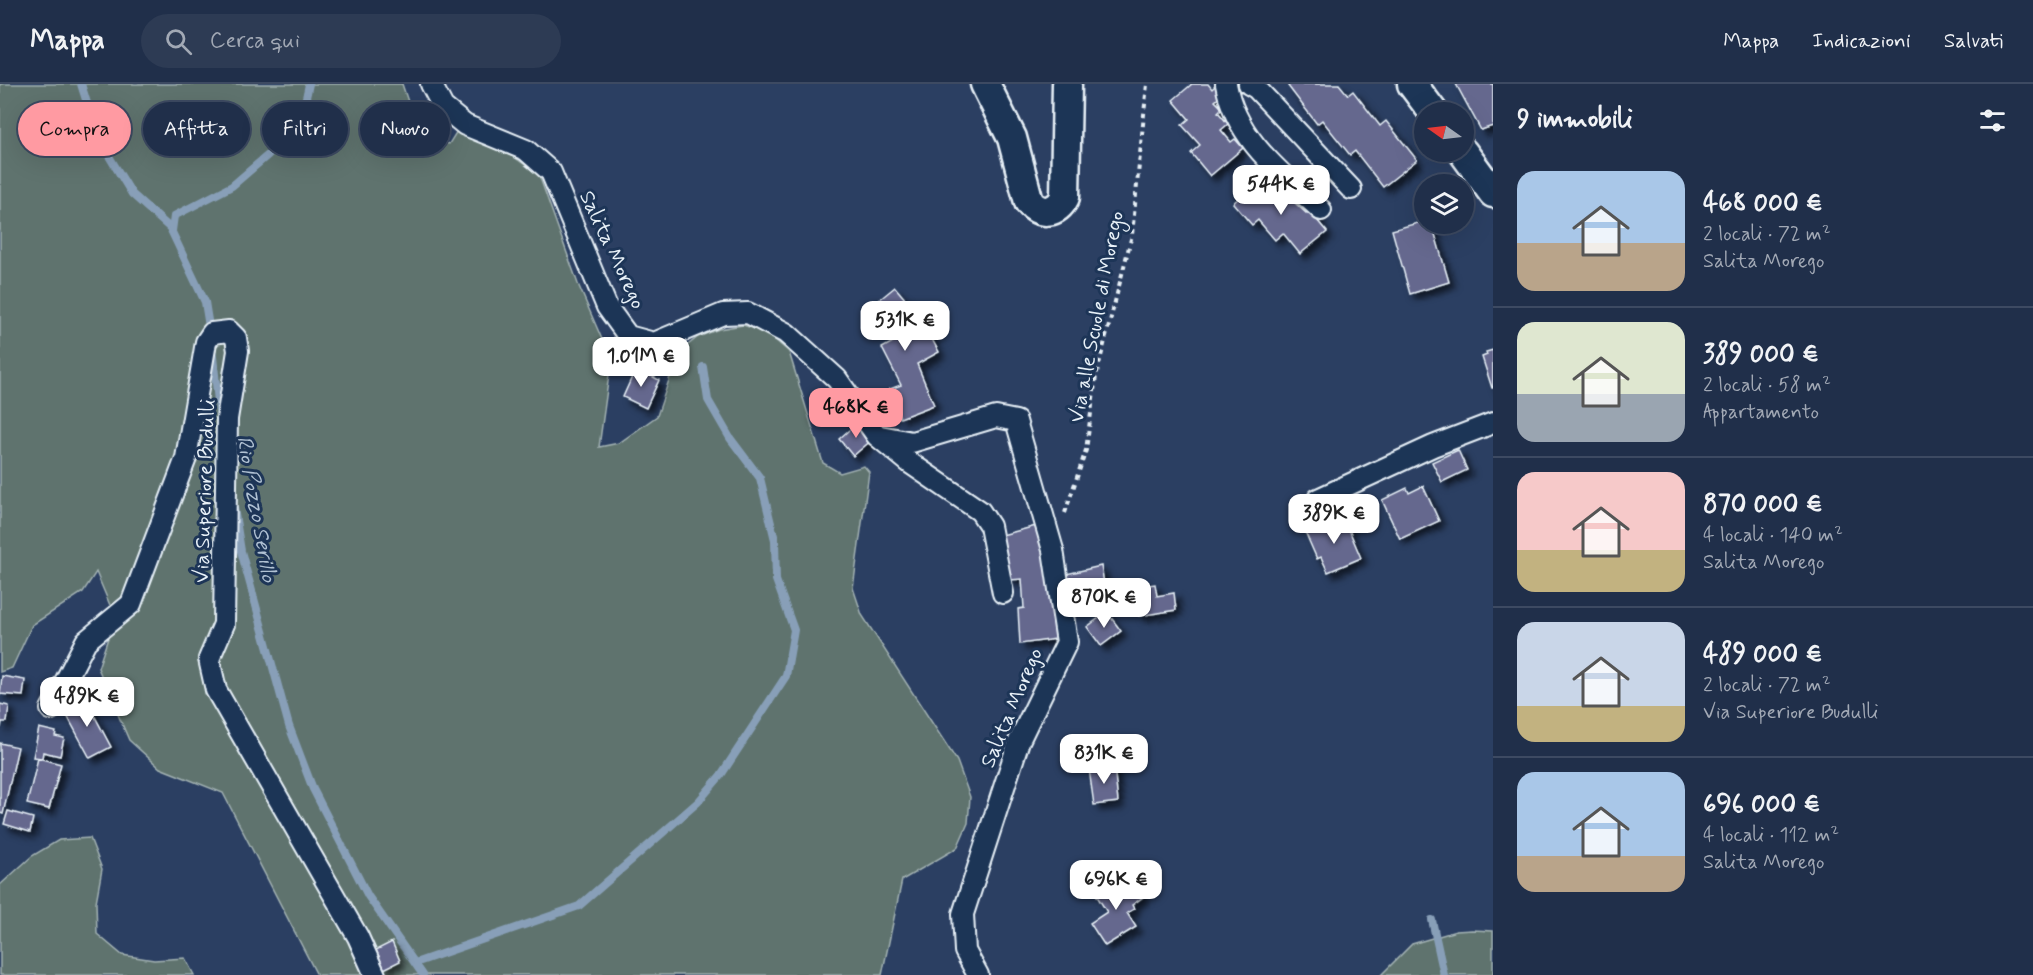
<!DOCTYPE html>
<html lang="it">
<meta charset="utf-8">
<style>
:root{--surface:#202f4a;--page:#2d3b54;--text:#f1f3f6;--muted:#a2a9b5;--line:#3d4a62;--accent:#ff9aa2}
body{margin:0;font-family:Mynerve,sans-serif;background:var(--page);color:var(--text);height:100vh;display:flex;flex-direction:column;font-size:22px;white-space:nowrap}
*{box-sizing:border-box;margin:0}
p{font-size:20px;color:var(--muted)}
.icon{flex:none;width:33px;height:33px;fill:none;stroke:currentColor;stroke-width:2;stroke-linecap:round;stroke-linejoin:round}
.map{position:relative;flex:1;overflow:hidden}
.drawer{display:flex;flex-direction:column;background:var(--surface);width:540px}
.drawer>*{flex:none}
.guide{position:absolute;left:18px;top:18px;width:570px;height:54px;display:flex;gap:12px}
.needle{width:39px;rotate:284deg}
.tools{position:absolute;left:1414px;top:18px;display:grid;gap:12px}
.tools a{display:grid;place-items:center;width:60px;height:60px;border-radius:50%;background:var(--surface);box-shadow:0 6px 24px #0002,0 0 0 2px var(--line);font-size:30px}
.price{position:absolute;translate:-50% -51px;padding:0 14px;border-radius:12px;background:#fff;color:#222;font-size:20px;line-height:39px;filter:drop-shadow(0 2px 3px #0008)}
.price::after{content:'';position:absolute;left:50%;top:36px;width:18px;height:14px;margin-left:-9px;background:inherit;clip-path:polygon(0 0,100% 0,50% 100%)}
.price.selected{background:var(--accent);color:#111}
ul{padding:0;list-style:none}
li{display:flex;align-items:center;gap:18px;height:150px;padding:0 24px}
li+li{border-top:2px solid var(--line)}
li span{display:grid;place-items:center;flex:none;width:168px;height:120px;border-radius:18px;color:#555}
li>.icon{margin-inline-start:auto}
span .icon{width:72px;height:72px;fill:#fffc;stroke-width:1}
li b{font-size:26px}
h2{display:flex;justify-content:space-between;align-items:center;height:72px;padding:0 24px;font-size:26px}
.tag{padding:0 21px;border-radius:27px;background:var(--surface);box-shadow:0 6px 24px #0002,0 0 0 2px var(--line);font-size:21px;line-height:54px}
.tag.selected{background:var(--accent);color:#111}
header{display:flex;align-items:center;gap:36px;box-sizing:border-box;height:84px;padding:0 30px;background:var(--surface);border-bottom:2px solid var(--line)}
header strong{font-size:28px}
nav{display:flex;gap:33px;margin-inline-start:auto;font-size:21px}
.search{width:420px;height:54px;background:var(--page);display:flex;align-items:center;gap:15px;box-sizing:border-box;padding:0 21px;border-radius:33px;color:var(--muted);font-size:22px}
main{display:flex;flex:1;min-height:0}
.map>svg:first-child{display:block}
</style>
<header>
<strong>Mappa</strong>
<div class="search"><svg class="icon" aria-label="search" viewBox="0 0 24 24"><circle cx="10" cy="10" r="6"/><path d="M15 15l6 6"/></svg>Cerca qui</div>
<nav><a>Mappa</a><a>Indicazioni</a><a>Salvati</a></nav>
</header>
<main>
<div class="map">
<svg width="1493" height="891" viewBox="0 0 1493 891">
<defs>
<filter id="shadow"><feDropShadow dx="5.5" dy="5.5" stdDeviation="3" flood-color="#0009"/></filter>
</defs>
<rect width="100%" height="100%" fill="#2b3f62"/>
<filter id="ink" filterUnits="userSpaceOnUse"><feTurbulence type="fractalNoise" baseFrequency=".0167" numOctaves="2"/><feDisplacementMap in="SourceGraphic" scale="12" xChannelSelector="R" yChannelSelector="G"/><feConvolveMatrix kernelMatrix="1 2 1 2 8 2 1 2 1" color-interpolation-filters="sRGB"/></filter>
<g filter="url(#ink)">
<g fill="#5e736e" stroke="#a3b2b3" stroke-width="1.5">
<polygon points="0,0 402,0 420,53 449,60 457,47 514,73 539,91 578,200 611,276 599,363 619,359 657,332 678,269 698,253 719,245 743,241 767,249 789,268 823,379 840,389 864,382 869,388 853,504 862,531 957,677 970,713 968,739 957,764 902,796 882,891 317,891 223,709 160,684 129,656 98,584 115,533 96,488 83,508 32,541 12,584 0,588"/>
<polygon points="90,754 102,785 96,818 97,850 122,871 154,876 185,874 194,891 0,891 0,801 32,772 59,756"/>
<polygon points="1472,846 1493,847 1493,891 1381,891 1412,860 1456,847"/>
</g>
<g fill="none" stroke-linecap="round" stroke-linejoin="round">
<g stroke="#889fb8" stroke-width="8">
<polyline points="81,0 98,54 132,110 170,144 205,218 210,249"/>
<polyline points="172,147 174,132 232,102 268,71 303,27 309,0"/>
<polyline points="212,264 220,335"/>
<polyline points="234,424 241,467 289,642 313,705 368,812 423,891"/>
<polyline points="1432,836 1444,891"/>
<polyline points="415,879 579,822 698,718 721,691 786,592 794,546 776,496 775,456 760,394 730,354 708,316 703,283"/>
</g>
</g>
<g fill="#65688e" stroke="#e8f1f8" stroke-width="1.5" filter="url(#shadow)">
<polygon points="1192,0 1208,0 1212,5 1215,2 1223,10 1215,17 1222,24 1218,28 1228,40 1221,46 1231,58 1235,55 1243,64 1210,92 1191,69 1200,61 1182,41 1189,35 1173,16"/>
<polygon points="1290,0 1339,0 1348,11 1353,7 1380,42 1386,37 1417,76 1383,103 1355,67 1350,71 1322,36 1317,40 1288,2"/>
<polygon points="1456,0 1493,0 1493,42 1481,46"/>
<polygon points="1265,92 1272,101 1268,105 1278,117 1286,111 1306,129 1314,123 1321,132 1317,136 1327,148 1300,170 1283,149 1275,156 1258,136 1252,141 1233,119"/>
<polygon points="1425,137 1425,140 1432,140 1449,198 1410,210 1392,146"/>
<polygon points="895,203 916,228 905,237 913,248 924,241 939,268 917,280 934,321 900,334 890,305 901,301 882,264 893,258 868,225"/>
<polygon points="1493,266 1493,304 1492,304 1482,273 1487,271 1486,268"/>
<polygon points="636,284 659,296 646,324 623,313"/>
<polygon points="858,338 873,355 853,372 839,355"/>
<polygon points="1458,366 1467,386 1442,398 1432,378"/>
<polygon points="1423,402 1439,437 1400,455 1382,416 1407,404 1409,409"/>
<polygon points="1344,434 1361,474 1328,488 1321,473 1317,475 1306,450"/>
<polygon points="1040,441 1056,500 1056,555 1020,560 1018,525 1024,524 1022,495 1010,496 998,452"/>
<polygon points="1101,482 1108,522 1068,524 1062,491"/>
<polygon points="1155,500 1157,512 1174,509 1176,526 1139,532 1135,503"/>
<polygon points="1107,528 1121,547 1101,562 1087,543"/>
<polygon points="2,592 25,596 23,612 0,610"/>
<polygon points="85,614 111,663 90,674 64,626"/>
<polygon points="0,620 9,622 7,638 2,638 1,644"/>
<polygon points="39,644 56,648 55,652 64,654 60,672 43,668 42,674 33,673"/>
<polygon points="0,659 18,663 3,730 0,729"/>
<polygon points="38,674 61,680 49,725 27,720"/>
<polygon points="1114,682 1118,718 1094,721 1089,685"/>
<polygon points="8,727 33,734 30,748 4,740"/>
<polygon points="1132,795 1143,813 1132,821 1134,825 1127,829 1136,843 1105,862 1090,839 1107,828 1095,809 1116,796 1120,803"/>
<polygon points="392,858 400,877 384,885 376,866"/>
</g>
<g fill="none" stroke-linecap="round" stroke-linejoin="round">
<g stroke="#e8f1f8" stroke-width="24">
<g id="street">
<polyline points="431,0 443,23 465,41 526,66 551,88 607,223 628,252 654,259 723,230 748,229 786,249 837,295 877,352 910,379 980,427 990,442 1003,509"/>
<path d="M1226,0C1236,56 1282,89 1321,126"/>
<polyline points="1249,0 1256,4 1351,105"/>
<polyline points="880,352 912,358 996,333 1016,337 1053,466 1067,558 1019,657 963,830 965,867 978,891"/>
<polyline points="1318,415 1433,362 1493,339"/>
<polyline points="51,625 86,557 131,520 186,374 206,258 212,249 229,247 236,254 238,267 227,335 224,540 209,575 216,606 358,853 375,891"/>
</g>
</g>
<g stroke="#e8f1f8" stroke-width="33">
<g id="secondary">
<path d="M985,0L1012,54L1029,118C1041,132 1057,129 1065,113L1067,0"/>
<polyline points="1412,0 1433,28"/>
<polyline points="1463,68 1493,109"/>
</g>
</g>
<polyline stroke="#e8f1f8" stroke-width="4" stroke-dasharray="4.5 4.5" stroke-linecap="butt" points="1065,429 1086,366 1096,292 1132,151 1147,0"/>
<use href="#street" stroke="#1d3557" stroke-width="20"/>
<use href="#secondary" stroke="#1d3557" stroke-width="28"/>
</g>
</g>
<g text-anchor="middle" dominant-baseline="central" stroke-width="6" stroke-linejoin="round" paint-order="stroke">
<g font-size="21" fill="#e8f1f8" stroke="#1d3557">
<text transform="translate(612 166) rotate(65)">Salita Morego</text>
<text transform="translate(1097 233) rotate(-79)">Via alle Scuole di Morego</text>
<text transform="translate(205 407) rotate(-88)">Via Superiore Budulli</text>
<text transform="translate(1012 624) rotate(-67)">Salita Morego</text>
</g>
<g font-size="22" font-style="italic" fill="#b0c1d3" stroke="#1d3557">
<text transform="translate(256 425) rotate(80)">Rio Pozzo Serillo</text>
</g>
</g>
</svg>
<div class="tools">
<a><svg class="needle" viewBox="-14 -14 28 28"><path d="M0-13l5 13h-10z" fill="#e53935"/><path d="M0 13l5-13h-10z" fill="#a2a9b5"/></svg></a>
<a><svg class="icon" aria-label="layers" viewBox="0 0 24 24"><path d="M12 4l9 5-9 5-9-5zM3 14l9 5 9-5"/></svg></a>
</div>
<b class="price" style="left:1281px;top:132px">544K €</b>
<b class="price" style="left:905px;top:268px">531K €</b>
<b class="price" style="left:641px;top:304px">1.01M €</b>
<b class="price selected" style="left:856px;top:355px">468K €</b>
<b class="price" style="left:1334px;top:461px">389K €</b>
<b class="price" style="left:1104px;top:545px">870K €</b>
<b class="price" style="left:87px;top:644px">489K €</b>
<b class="price" style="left:1104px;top:701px">831K €</b>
<b class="price" style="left:1116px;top:827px">696K €</b>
<div class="guide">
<a class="tag selected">Compra</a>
<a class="tag">Affitta</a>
<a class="tag">Filtri</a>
<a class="tag">Nuovo</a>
</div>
</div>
<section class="drawer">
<h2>9 immobili<svg class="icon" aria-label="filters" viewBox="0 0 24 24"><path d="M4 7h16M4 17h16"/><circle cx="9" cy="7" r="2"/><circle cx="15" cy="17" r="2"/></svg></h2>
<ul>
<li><span style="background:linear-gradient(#a9c7e8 60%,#b9a48a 0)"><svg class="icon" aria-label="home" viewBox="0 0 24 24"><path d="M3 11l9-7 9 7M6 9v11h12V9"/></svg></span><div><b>468 000 €</b><p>2 locali · 72 m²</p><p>Salita Morego</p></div></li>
<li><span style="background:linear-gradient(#dfe7d0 60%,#9aa5b1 0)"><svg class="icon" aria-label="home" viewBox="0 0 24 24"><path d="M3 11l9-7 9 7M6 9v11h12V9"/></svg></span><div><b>389 000 €</b><p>2 locali · 58 m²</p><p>Appartamento</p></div></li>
<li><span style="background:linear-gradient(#f6c9c9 65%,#c2b280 0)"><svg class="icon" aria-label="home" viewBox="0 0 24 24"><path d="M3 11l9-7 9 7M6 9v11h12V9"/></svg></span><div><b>870 000 €</b><p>4 locali · 140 m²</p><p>Salita Morego</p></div></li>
<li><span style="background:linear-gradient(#c9d6e8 70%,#c2b280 0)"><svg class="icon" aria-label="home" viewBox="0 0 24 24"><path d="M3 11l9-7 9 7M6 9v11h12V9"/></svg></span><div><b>489 000 €</b><p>2 locali · 72 m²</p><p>Via Superiore Budulli</p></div></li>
<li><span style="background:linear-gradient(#a9c7e8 70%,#b9a48a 0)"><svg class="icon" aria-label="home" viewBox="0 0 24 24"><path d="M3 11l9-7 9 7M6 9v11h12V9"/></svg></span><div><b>696 000 €</b><p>4 locali · 112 m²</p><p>Salita Morego</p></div></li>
</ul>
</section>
</main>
